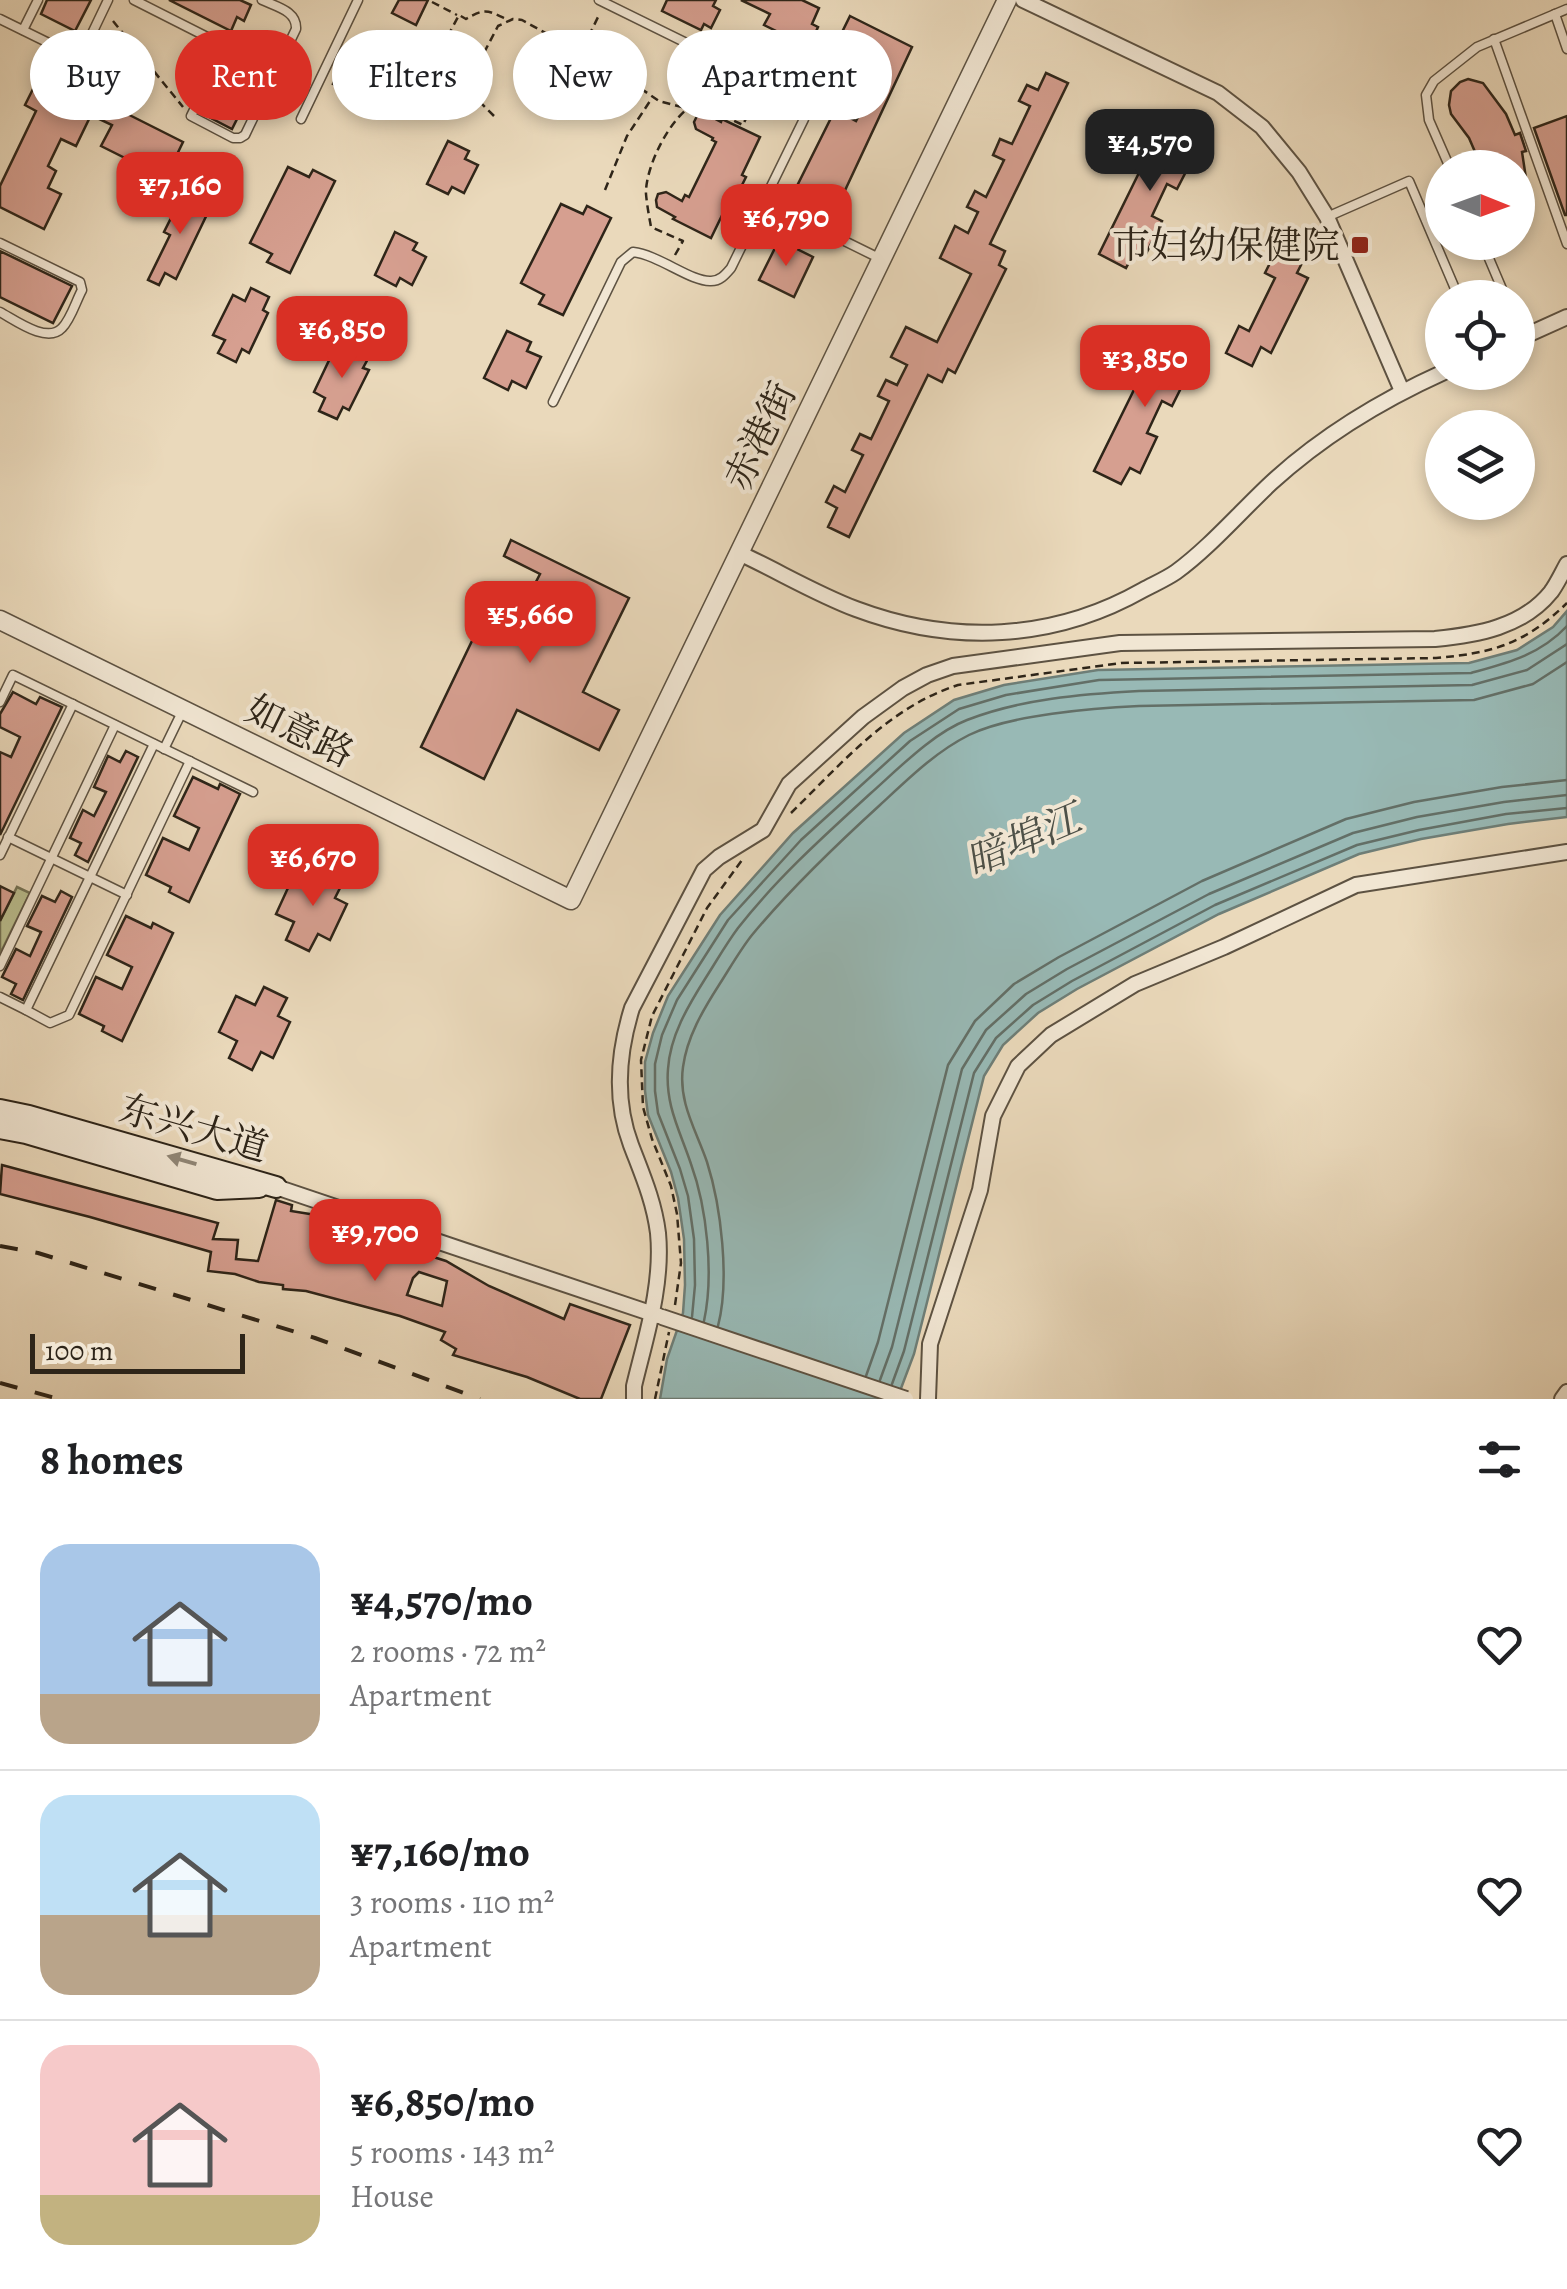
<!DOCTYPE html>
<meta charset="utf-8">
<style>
:root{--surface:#fff;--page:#f6f6f6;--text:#202124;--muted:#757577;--line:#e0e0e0;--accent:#d93025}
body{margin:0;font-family:Alegreya,"Noto Serif SC",serif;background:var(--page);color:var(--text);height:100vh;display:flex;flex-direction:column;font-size:38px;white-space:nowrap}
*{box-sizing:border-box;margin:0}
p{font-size:32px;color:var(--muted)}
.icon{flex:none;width:55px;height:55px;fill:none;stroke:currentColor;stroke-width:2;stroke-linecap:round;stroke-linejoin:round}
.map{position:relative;height:1399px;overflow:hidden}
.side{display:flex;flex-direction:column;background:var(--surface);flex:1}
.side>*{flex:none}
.guide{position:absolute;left:30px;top:30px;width:1000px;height:90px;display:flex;gap:20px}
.needle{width:65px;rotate:91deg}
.tools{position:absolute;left:1425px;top:150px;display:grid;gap:20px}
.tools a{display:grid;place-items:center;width:110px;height:110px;border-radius:50%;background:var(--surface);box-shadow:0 5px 15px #0003;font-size:50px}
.scale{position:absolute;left:30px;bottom:25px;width:215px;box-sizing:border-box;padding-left:10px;border:5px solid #2e2519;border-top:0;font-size:28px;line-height:35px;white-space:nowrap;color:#2e2519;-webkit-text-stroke:8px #f1e6d3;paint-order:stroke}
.price{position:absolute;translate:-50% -85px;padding:0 22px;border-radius:20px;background:var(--accent);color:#fff;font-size:32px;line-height:65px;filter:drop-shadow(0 2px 5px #0008)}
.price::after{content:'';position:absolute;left:50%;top:60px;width:30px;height:22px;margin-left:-15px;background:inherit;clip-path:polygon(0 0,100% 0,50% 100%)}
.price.current{background:#222;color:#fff}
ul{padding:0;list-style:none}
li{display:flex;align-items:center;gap:30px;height:250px;padding:0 40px}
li+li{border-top:2px solid var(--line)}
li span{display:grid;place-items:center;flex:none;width:280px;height:200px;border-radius:30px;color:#555}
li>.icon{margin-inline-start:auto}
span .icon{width:120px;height:120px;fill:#fffc;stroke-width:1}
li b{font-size:42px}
h2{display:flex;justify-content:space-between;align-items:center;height:120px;padding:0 40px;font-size:42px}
.tag{padding:0 35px;border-radius:45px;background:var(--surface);box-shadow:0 5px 15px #0003;font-size:35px;line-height:90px}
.tag.current{background:var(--accent);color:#fff}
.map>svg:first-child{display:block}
</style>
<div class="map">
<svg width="1567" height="1399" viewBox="0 0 1567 1399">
<rect width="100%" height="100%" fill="#ead9bb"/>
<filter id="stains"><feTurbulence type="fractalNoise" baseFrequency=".002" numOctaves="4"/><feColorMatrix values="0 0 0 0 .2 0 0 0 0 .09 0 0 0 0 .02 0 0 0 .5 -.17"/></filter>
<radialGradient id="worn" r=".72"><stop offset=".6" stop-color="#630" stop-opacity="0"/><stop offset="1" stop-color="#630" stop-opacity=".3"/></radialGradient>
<polygon fill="#babe8e" stroke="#747254" stroke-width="2.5" points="17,887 30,893 0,954 0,921"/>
<polygon fill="#98b9b5" stroke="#6e7e77" stroke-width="2.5" points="1567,611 1567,817 1508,824 1421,839 1359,854 1219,914 1077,989 1038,1013 1003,1045 984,1076 914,1354 897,1399 660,1399 667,1359 683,1313 685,1285 684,1239 678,1198 671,1172 648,1115 645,1091 645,1062 653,1033 668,996 720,915 793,833 904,733 954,700 1004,685 1098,670 1469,663 1517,650 1553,627"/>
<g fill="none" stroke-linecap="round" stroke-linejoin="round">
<g stroke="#636f67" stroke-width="2.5">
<path d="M692,1317L695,1285L694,1239L688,1196L680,1169L658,1113L655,1091V1064L662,1035L677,1000L728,920L801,840L910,741L959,709L1006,695L1099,680L1471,673C1507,663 1540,655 1567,626"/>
<path d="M704,1321C714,1275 707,1208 691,1164C680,1131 665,1105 668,1069C670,1036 688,1006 705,979C716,962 726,944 738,928C777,878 825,835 871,793C898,769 933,733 967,720C1021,699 1082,694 1139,691L1472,685L1527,670L1567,644"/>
<path d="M718,1326C730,1280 721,1206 707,1162C696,1130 678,1102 683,1067C687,1037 703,1010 719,985C730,968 740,950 752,935C791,888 835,846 880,805C907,780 935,752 969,735C1009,715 1094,708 1139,706L1474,700L1533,684L1567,662"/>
<polyline points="866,1376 878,1342 948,1065 975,1021 1014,984 1059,957 1202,881 1346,819 1414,802 1502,787 1567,780"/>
<polyline points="880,1380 892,1347 962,1069 986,1030 1026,994 1067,969 1209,894 1353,833 1417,817 1504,802 1567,795"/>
<polyline points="892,1384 904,1351 974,1073 996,1038 1033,1005 1072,981 1215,905 1357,845 1419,830 1506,814 1567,808"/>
</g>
</g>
<g fill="#d69f90" stroke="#2e2519" stroke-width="2.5" fill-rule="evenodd">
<polygon points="47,0 91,0 75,31 41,14"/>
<polygon points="169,0 240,0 251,5 244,21 237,17 231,31"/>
<polygon points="399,0 428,0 416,25 392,13"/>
<polygon points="667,0 716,0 713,6 720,10 711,28 704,24 701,30 662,11"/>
<polygon points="741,0 802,0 819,8 812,24 818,27 809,47 764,25 770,14"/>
<polygon points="850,16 912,47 833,216 815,207 820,197 797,186 835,110 856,121 868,98 821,75"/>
<polygon points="354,41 376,52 372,59 385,66 371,93 359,87 355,95 333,84"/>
<polygon points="234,55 262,69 232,129 205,115"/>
<polygon points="46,73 183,142 167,175 160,172 159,175 101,146 112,125 91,115 76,146 61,139 48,166 56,171 48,188 61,194 44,229 0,207 0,186 36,111 25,105 40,75"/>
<polygon points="1046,73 1068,83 990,244 1005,251 999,265 1006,269 955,373 948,369 942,382 928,375 849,537 828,527 837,508 826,502 834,486 845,492 863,455 852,450 860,434 871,439 889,401 878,396 886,380 897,385 907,365 891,357 906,327 937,342 971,274 940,258 955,226 968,233 978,212 967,207 975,191 986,197 1004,160 993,155 1000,139 1012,144 1030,106 1019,101 1027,85 1038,90"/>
<polygon points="1468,79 1483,83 1506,114 1515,135 1520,133 1526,151 1522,152 1529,198 1518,226 1518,168 1482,168 1469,138 1451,114 1449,105 1451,91 1460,82"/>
<polygon points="704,113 721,122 722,119 760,137 742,175 746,177 734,201 730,199 711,238 673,219 675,217 657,207 656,200 658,194 666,192 682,201 685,195 689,197 716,142 712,140 713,138 696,129 694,122 697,116"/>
<polygon points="1167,116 1194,129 1185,147 1196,152 1177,189 1167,184 1152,216 1162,221 1145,256 1135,251 1126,268 1099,254"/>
<polygon points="1567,116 1567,215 1565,215 1534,128"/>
<polygon points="448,141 469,151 465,159 478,165 464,193 452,187 448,194 427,184"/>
<polygon points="288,167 309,177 313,170 335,181 290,273 267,262 272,254 250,243"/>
<polygon points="184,192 211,206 176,279 165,273 159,285 148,280 170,235 164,232"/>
<polygon points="561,204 583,214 587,206 611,218 563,315 539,304 544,295 521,283"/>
<polygon points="395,232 417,243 413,250 426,257 412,285 400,278 396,286 375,275"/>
<polygon points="779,240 813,257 794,297 759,280"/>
<polygon points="1280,243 1306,255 1297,273 1308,278 1271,353 1261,347 1252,366 1226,353 1239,326 1249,331 1275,278 1265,273"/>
<polygon points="0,251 72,286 53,323 0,297"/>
<polygon points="251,288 269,297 263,310 268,313 249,353 242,349 236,362 218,353 225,340 213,335 233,295 245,301"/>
<polygon points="507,331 531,342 527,351 541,357 526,388 512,381 508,390 484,378"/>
<polygon points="1162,333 1189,346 1180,364 1191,368 1172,406 1162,401 1147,433 1157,437 1140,473 1130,468 1121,484 1094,471"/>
<polygon points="352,346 370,355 363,368 369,370 349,410 343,407 337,419 319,411 325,398 314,392 333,352 346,358"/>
<polygon points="511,540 629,598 583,692 619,710 599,750 517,710 484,779 421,747 496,591 524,605 540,574 504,556"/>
<polygon points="13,692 36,704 40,697 62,707 0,835 0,752 11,757 20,737 0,727 0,714"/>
<polygon points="126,751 138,757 88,862 75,855 81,843 70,838 83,810 94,816 106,792 94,787 108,756 120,762"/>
<polygon points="193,777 218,789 220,784 240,794 189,902 169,892 171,887 146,875 163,838 189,850 199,828 174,816"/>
<polygon points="320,868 344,880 335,898 347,904 330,940 318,934 309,951 286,940 294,922 276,914 293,877 312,886"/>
<polygon points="0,886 14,893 0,921"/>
<polygon points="61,891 72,897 23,1000 11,994 16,984 2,977 16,949 30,956 41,932 27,926 42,896 55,902"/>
<polygon points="126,916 151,928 153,923 173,933 122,1041 102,1031 104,1026 79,1014 96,977 122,989 132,967 107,955"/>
<polygon points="264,987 287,998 278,1016 290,1022 273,1058 261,1052 252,1070 229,1058 237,1041 219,1032 236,996 255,1005"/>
<path d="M2,1165L218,1223L213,1239L238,1240L236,1259L258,1261L276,1200L292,1205L291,1211L316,1215L383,1238L382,1241L421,1255V1253L446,1261L489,1286L564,1319L570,1304L630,1325L601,1399H580L527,1377L453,1355L456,1349L441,1340L445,1332L400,1316L306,1291L283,1289V1285L259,1282L235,1274L208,1271L211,1252L90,1217L0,1194ZM419,1272L447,1281L442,1306L407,1295L413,1278Z"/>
</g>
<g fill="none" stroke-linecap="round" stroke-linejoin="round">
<g stroke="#5d5242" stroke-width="11">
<g id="service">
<path d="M134,0L217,42L221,47V55L191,116L233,138H240L245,135L296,29C297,11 277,7 262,0"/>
<polyline points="1555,14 1567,49"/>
<polyline points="0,19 67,52 77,52 86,46 108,0"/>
<polyline points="23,30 38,0"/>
<polyline points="1494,39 1567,244"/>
<polyline points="301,119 358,0"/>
<polyline points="1450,168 1429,120 1426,95 1434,81 1477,47 1567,9"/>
<polyline points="747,193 881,259"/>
<polyline points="1327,217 1409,181 1459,298"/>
<polyline points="1482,242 1505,296 1502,298"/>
<path d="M0,243L80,282L82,290C76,301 71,319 62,328C47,344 15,320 0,312"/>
<path d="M553,402L621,262L633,252C659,255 691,282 711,281C720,281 725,275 731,268L804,119L801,105L788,93L599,0"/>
<polyline points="0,702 13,675 253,792"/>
<polyline points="154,744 26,1010 50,1023 69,1015 190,761"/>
<polyline points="164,749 182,712"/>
<polyline points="8,837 127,895"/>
<polyline points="0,855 73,704"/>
<polyline points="0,966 115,725"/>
<polyline points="0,997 26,1010"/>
</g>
</g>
<g stroke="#5d5242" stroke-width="18">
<g id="minor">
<polyline points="1023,0 1218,93 1262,127 1299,172 1327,217 1402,391"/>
<polyline points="1518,339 1567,317"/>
<path d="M739,553C778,571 816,594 856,609C952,645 1053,641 1143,590C1154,584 1166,579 1176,572C1209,548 1241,511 1271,483C1321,437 1382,400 1444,372"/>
<polyline points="276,1187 659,1316"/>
<path d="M634,1399V1386C646,1336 663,1285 658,1233C654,1201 642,1174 631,1145C614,1100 618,1053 632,1008L704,870L719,857L763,830L789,784L863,717L903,688L927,675L953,666L1120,643L1435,639C1477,635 1523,627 1551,592C1557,584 1562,573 1567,564"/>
<polyline points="928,1399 930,1344 980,1190 993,1116 1018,1066 1051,1035 1135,984 1224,947 1356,885 1567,852"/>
<polyline points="1562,1399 1567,1392"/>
</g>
</g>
<g stroke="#5d5242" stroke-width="21">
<polyline id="tertiary" points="0,620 571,900 1007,0"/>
</g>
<g stroke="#2e2519" stroke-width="24">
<g id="secondary">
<polyline points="0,1110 29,1116 276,1187"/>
<polyline points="0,1128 26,1133 217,1189 259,1187"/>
</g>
</g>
<g stroke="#2e2519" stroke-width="2.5" stroke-dasharray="8 5" stroke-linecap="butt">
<polyline points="432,2 457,15"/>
<polyline points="113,21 183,107"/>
<polyline points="583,48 599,15"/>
<path d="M388,63L424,81L459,15L466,19C485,8 487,10 506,19"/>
<polyline points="494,116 473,95 467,85 498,26 513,19 522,20 551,36 600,56 617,70 621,78 629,84 640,88 659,101 685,108"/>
<polyline points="605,190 627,136 652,98"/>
<path d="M675,255L683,241L651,227C649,216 647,205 646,194C645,167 671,115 696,103L743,125L759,90"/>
<path d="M791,813C841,764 889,707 958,685L1121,663L1436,658C1493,653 1525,644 1567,603"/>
<polyline points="675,1305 681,1263 677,1214 671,1186 652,1139 643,1107 641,1060 652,1016 707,908 742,860"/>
<polyline points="655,1399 669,1332"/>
</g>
<use href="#service" stroke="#f1e6d3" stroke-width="8"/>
<use href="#minor" stroke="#f1e6d3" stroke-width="14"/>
<use href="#tertiary" stroke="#f1e6d3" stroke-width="18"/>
<use href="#secondary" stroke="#f1e6d3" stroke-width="20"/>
<g stroke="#2e2519" stroke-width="4" stroke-dasharray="18 18" stroke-linecap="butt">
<polyline points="0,1246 38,1253 315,1338 480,1399"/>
<polyline points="0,1383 59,1399"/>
</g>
<g stroke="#5d5242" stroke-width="18" stroke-linecap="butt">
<polyline id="minor-bridge" points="662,1317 906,1399"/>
</g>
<use href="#minor-bridge" stroke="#f1e6d3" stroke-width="14"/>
</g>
<defs><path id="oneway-solid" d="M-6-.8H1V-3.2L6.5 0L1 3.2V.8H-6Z" transform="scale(2.5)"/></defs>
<use fill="#908676" href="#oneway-solid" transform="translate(182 1160) rotate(-164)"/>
<rect fill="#8f2418" stroke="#f1e6d3" stroke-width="4" x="1350" y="235" width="20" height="20" rx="5"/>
<g text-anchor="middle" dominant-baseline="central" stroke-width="8" stroke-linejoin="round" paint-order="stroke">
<g font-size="38" fill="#2e2519" stroke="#f1e6d3" text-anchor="end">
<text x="1340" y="245">巿妇幼保健院</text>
</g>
<g font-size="38" fill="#2e2519" stroke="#f1e6d3">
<text transform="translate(760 436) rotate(-64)">赤港街</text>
<text transform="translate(300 731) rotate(26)">如意路</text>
<text transform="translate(194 1128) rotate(16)">东兴大道</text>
</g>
<g font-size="40" font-style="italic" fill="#4e5148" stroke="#f1e6d3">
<text transform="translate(1023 840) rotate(-23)">暗埠江</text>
</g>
</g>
<rect width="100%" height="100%" filter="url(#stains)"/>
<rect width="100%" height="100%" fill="url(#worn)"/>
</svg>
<div class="tools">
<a><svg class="needle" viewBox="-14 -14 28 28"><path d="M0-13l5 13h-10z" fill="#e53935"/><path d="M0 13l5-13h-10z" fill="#757577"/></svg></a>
<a><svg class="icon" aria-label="locate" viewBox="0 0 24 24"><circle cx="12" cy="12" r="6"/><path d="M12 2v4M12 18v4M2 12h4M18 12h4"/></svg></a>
<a><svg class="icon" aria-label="layers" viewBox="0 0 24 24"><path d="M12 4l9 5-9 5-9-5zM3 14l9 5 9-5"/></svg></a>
</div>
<div class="scale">100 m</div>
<b class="price current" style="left:1150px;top:194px">¥4,570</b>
<b class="price" style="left:180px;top:237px">¥7,160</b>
<b class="price" style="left:786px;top:269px">¥6,790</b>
<b class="price" style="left:342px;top:381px">¥6,850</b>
<b class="price" style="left:1145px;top:410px">¥3,850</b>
<b class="price" style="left:530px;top:666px">¥5,660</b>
<b class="price" style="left:313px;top:909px">¥6,670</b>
<b class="price" style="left:375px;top:1284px">¥9,700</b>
<div class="guide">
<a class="tag">Buy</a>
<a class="tag current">Rent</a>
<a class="tag">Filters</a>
<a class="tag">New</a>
<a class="tag">Apartment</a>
</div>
</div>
<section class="side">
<h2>8 homes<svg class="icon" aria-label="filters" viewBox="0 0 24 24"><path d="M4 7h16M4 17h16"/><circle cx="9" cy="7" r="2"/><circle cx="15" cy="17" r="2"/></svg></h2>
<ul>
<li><span style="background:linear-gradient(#a9c7e8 75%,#b9a48a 0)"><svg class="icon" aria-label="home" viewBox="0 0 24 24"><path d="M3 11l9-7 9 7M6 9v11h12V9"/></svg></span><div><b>¥4,570/mo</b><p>2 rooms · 72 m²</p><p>Apartment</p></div><svg class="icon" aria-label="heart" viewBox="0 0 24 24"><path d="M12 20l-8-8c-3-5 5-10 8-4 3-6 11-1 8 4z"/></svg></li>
<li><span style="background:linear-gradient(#bfe0f5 60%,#b9a48a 0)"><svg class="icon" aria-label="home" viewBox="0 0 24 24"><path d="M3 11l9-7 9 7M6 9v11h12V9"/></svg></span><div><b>¥7,160/mo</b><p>3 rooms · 110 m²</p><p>Apartment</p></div><svg class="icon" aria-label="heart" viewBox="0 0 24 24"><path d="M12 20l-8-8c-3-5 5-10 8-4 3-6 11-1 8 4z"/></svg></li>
<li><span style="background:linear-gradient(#f6c9c9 75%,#c2b280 0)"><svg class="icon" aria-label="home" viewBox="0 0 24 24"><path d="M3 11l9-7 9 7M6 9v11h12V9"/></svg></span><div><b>¥6,850/mo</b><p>5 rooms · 143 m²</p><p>House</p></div><svg class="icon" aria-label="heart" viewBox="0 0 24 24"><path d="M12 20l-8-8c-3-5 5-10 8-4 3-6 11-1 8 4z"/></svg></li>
</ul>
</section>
